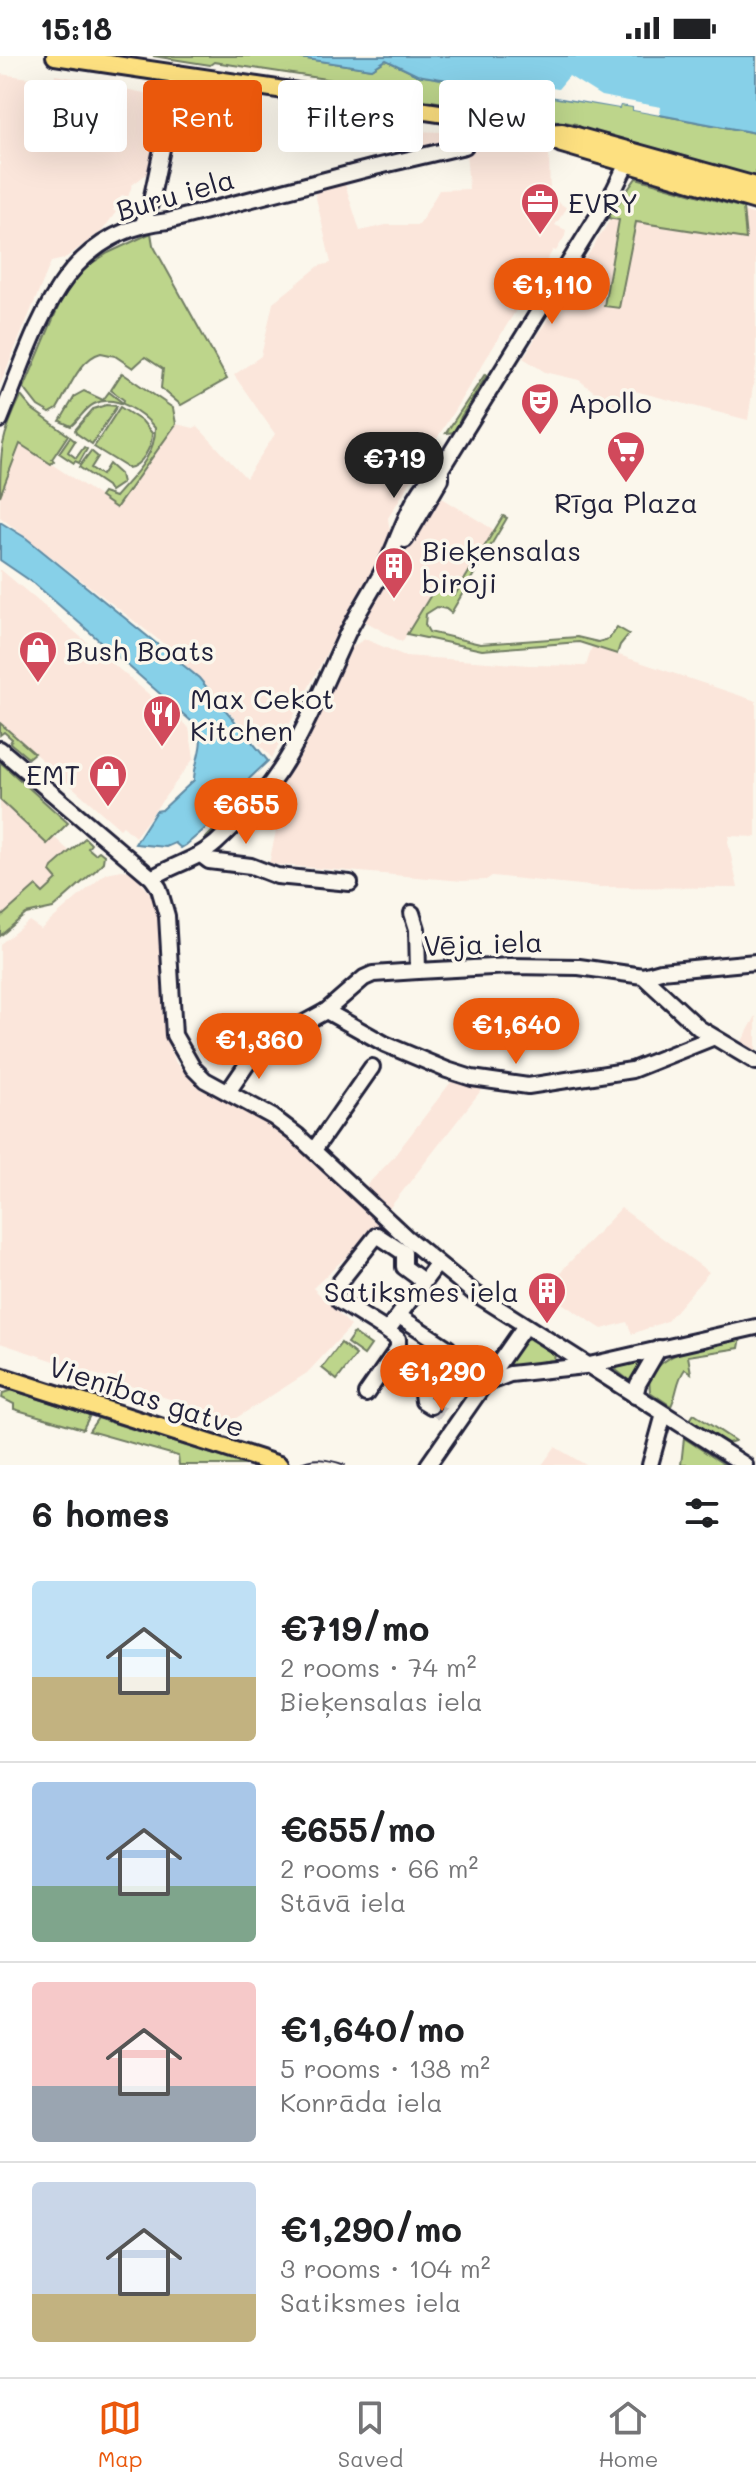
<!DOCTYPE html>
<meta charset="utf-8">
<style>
:root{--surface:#fff;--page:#f6f6f6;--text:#202124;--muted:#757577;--line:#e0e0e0;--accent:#ea580c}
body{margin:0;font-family:Mali,sans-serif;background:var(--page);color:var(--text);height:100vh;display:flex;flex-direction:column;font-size:30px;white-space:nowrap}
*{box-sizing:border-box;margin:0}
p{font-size:26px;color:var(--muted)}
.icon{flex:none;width:44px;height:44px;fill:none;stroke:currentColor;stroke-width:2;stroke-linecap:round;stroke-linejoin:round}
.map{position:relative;height:1409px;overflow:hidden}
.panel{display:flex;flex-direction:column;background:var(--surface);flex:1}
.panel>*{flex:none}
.guide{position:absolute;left:24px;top:24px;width:708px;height:72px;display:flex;gap:16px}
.price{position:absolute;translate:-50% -68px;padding:0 18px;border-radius:28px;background:var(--accent);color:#fff;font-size:26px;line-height:52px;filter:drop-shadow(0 2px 4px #0008)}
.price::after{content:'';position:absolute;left:50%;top:48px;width:24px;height:18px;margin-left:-12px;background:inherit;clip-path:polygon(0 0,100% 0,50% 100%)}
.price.active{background:#222;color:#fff}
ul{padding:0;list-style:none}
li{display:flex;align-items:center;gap:24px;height:200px;padding:0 32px}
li+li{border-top:2px solid var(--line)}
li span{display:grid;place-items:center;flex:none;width:224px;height:160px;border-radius:8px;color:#555}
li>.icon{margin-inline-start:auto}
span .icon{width:96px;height:96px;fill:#fffc;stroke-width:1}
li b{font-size:34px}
h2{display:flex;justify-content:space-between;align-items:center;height:96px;padding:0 32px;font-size:34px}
.tag{padding:0 28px;border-radius:8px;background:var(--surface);box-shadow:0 8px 32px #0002;font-size:28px;line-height:72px}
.tag.active{background:var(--accent);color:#fff}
.status{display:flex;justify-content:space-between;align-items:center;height:56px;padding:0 40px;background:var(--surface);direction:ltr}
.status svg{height:22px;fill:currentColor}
.tabs{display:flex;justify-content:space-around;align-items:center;height:112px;border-top:2px solid var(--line);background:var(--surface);font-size:22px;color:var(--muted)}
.tabs a{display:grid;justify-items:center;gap:4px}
.tabs .active{color:var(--accent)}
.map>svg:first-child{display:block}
</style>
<div class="status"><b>15:18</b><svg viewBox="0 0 49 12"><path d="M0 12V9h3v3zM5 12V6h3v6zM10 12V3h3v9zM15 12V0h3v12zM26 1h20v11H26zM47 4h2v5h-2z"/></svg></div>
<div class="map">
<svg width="756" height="1409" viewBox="0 0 756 1409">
<rect width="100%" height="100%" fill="#fbf7ec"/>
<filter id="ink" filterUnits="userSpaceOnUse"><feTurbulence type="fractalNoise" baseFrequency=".0125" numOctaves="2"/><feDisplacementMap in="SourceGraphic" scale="16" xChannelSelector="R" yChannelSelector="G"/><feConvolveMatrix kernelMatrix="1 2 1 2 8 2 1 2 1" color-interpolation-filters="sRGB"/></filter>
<g filter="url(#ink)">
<g fill="#fbe6db">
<polygon points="0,18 53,25 55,19 109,28 109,32 111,30 163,41 148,117 132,129 128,141 122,139 113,154 116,156 102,175 64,203 51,206 0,329"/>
<polygon points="409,75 445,76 447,90 397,101 396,92 409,90"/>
<polygon points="521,90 549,98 550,141 567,152 555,169 566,174 565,180 556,195 553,194 388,462 391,483 351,550 272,702 169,592 0,461 0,440 20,387 116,451 176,368 194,372 197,370 246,422 275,378 234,319 261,300 273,247 319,210 331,207 314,133 344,125 360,175 386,169 419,169 439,134 469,133 466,95"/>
<polygon points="635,124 756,159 756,310 748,364 631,334 614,351 579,324 545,316 523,302"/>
<polygon points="439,440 494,474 454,539 437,529 402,586 363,564"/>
<polygon points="0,513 189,672 194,702 135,781 123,770 120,773 0,667"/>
<polygon points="365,583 405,600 529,609 586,610 592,590 756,645 756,781 729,780 728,786 738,832 600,831 492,820 486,824 462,825 269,808 281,751 280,730 296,706 353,590"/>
<polygon points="0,731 79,804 0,876"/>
<polygon points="122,814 129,815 136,820 154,842 155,853 159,856 163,962 168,989 176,1007 200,1033 258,1060 289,1081 380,1169 313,1232 351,1270 307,1317 233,1364 0,1287 0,888 29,865 41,873 106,817"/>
<polygon points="756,960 756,996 741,987"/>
<polygon points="454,1022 486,1028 388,1154 364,1132 392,1103"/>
<polygon points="621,1152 709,1216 667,1265 632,1278 627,1266 602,1273 546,1237 565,1211"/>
<polygon points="555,1391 586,1409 542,1409"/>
</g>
<g fill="#bdd58b" stroke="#707c63" stroke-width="2">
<polygon points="153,0 287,0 372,13 386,4 417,19 521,34 569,20 660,59 756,77 756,124 587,75 576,68 381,37 378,31 214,6 210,9"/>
<polygon points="636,122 743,152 746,183 636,166 619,252 604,250 619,164 608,162"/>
<path d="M151,177L153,189L227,323L181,349L161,332L163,313L145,301L133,312L115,300L101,297C80,302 68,335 57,353L50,357L38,350L24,332L61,244L77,220L89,209L108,197Z"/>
<path d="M122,317L173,352L176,368L116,452L100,441L103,437L115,441C132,421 156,400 155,372C142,356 115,337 94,348C84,353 79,364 71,370L60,365L75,340L84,335L103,344L109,336L123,347L124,344L111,334Z"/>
<polygon points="485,318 487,319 461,361 456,376 446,377"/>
<path d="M21,340L32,353L68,379L52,403L54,405L51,408L20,388L0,440C0,395 1,381 21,340Z"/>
<polygon points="106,349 117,350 92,388 76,377 75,374 93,353"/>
<path d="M120,351L143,366L152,377C152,391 142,410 128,412L94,391Z"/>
<polygon points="70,381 75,385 68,396 76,402 84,391 87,393 79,407 75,405 74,407 59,397"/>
<polygon points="91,395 98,401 91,412 102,419 109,408 120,418 122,427 110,435 107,430 79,411"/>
<polygon points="503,460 507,462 451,557 446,553 437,551 426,558 425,569 429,576 480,588 577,581 598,586 609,583 617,571 629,578 620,589 617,598 579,586 482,594 407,578 437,529 455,539"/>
<polygon points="0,667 34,697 28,702 10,687 12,683 4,676 0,679"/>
<polygon points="281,700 262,729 205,791 194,794 267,720"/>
<polygon points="0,706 68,767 47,788 0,744"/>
<polygon points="85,782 91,788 88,792 95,798 99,795 104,799 103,806 97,813 53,852 26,858 0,880 0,862 36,830 43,837 57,824 50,816 52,811"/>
<polygon points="354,1277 371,1289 364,1299 347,1287"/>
<polygon points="526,1281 555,1299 554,1304 508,1310 507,1308"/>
<path d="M741,1281L739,1292L688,1300L691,1317L685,1313C676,1325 678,1336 671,1350L650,1336L649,1322C667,1291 709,1289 741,1281Z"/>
<polygon points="341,1287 356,1299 337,1324 322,1312"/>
<polygon points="644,1305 632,1327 616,1314 618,1311"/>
<polygon points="12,1334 90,1359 83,1373 14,1353 14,1348 2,1342 3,1337"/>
<polygon points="694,1358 735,1385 728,1387 690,1364"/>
<polygon points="98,1362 246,1409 179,1409 178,1400 89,1375"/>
<polygon points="684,1382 722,1407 725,1409 681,1409"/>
</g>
<g fill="#87d0e8" stroke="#5f8aa3" stroke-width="2">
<polygon points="287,0 756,0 756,77 633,54 633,51 620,49 619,52 417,19 386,4 372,13"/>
<path d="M0,466L26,482L199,622L268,705L250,722L221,759L186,789L181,792L175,787L166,791L135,788L156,755L162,754L194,724C194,707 205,690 199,672L35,528L0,504Z"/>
</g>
<polygon fill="#fbf7ec" points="569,20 601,40 661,51 660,59 633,54 633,51 620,49 619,52 522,35 523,27 558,33"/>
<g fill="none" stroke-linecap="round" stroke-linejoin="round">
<polyline stroke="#d0ccc9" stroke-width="14" stroke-dasharray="14 7" stroke-linecap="butt" points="431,1350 449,1363"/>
<g stroke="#22223b" stroke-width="20">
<g id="minor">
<polyline points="143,168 151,145 178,17"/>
<path d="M0,364C36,277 58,176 168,165L375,111L465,90"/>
<polyline points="405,484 441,423 441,413"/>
<polyline points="0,693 152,822 159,832 167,860 174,979 193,1012 205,1024 273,1061 298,1080 407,1182 473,1236 745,1409"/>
<polyline points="201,799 209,805 251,810 277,820 350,827"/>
<path d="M152,822C172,809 197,804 216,787C243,762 272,730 290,698C312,659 329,617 348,576C360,553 375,530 387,507C402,476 412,433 441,413L614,134L632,97"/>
<polyline points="412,857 417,873 418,915"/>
<polyline points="643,920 661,915 756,906"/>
<polyline points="326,955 385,988 447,1014 472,1022 528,1030 632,1014 712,982"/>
<polyline points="228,1036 258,992 326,955 364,922 373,918 418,915 510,910 579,911 643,920 699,972 756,1006"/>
<polyline points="314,1094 372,1011"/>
<polyline points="399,1260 448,1292 450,1304 422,1338 423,1345 431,1350"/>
<polyline points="387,1275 339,1245 336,1231 377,1179 404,1197 404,1211 423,1225"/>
<polyline points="487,1327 510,1318 585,1310 756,1271"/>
<polyline points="366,1338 398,1292 398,1283 387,1275 437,1208"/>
<polyline points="635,1340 638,1328 659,1292"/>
<polyline points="428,1409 524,1271"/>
<polyline points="650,1409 664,1358"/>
</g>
</g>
<g stroke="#22223b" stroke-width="22">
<g id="major">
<polyline points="55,0 493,65 542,77 562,88 756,145"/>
<polyline points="545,77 562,76 756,130"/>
<polyline points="0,1320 279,1409"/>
</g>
</g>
<use href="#minor" stroke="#fbf7ec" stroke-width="14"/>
<use href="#major" stroke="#fde080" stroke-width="16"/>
<path stroke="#22223b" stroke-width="2" d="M297,1409C313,1400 328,1403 345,1409"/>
</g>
</g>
<defs>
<g id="office-pin" transform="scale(2)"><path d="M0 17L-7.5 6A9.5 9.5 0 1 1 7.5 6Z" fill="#d1495b" stroke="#fbf7ec"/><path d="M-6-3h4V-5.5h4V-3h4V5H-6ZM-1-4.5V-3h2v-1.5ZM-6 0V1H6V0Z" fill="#fff"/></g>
<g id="theatre-pin" transform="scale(2)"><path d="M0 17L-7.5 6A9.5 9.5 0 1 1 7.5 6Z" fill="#d1495b" stroke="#fbf7ec"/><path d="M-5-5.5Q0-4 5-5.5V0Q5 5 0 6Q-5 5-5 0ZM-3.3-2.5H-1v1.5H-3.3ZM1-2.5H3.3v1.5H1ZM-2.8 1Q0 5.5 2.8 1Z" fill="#fff"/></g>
<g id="supermarket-pin" transform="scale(2)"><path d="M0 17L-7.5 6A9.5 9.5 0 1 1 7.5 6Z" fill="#d1495b" stroke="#fbf7ec"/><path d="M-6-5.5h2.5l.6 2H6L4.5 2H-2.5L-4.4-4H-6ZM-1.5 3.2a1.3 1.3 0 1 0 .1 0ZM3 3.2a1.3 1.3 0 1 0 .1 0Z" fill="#fff"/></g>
<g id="building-pin" transform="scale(2)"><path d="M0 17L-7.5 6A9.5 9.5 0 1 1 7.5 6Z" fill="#d1495b" stroke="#fbf7ec"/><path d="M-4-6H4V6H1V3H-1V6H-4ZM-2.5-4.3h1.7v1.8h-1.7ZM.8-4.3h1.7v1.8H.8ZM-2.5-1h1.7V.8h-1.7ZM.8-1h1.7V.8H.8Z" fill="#fff"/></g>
<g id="shop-pin" transform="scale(2)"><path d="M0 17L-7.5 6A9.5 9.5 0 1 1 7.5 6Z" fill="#d1495b" stroke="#fbf7ec"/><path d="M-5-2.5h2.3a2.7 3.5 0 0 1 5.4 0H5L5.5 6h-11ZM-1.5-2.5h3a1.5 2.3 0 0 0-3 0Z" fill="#fff"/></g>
<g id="restaurant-pin" transform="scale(2)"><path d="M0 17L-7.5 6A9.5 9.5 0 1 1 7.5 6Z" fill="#d1495b" stroke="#fbf7ec"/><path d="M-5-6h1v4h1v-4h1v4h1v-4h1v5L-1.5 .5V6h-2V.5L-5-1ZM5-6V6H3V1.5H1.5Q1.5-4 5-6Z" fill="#fff"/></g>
</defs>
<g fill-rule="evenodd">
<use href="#office-pin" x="540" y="146"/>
<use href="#theatre-pin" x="540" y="346"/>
<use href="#supermarket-pin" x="626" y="394"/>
<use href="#building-pin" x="394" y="510"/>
<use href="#shop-pin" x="38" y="594"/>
<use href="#restaurant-pin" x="162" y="658"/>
<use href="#shop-pin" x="108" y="718"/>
<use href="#building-pin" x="547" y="1235"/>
</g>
<g text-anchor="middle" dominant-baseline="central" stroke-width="7" stroke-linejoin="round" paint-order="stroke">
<g font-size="28" fill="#22223b" stroke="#fbf7ec">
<text transform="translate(175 138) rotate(-16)">Buru iela</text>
<text transform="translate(483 887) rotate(-2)">Vēja iela</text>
<text transform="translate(147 1340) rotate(18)">Vienības gatve</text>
</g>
<g font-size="28" fill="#22223b" stroke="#fbf7ec" text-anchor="start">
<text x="568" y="146">EVRY</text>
<text x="568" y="346">Apollo</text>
<text x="626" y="446" text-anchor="middle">Rīga Plaza</text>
<text x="422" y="494">Bieķensalas<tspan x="422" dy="32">biroji</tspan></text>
<text x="66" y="594">Bush Boats</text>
<text x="190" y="642">Max Cekot<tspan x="190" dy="32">Kitchen</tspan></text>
<text x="80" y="718" text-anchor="end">EMT</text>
<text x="519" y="1235" text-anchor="end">Satiksmes iela</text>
</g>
</g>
</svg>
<b class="price" style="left:552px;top:270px">€1,110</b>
<b class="price active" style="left:394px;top:444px">€719</b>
<b class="price" style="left:246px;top:790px">€655</b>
<b class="price" style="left:516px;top:1010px">€1,640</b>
<b class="price" style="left:259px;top:1025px">€1,360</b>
<b class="price" style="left:442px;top:1357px">€1,290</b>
<div class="guide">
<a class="tag">Buy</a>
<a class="tag active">Rent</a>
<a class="tag">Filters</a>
<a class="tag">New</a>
</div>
</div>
<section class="panel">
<h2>6 homes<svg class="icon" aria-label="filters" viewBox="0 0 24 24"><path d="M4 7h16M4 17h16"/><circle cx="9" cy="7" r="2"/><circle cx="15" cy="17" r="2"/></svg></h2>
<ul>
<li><span style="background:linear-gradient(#bfe0f5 60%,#c2b280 0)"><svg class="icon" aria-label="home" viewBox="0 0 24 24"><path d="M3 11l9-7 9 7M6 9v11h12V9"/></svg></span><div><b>€719/mo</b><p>2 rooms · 74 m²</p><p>Bieķensalas iela</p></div></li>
<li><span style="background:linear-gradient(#a9c7e8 65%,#7fa58c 0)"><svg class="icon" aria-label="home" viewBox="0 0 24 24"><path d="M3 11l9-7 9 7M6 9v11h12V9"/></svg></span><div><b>€655/mo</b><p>2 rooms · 66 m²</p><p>Stāvā iela</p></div></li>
<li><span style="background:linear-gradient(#f6c9c9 65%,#9aa5b1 0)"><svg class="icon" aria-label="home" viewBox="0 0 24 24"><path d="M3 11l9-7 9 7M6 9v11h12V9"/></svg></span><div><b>€1,640/mo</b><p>5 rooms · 138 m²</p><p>Konrāda iela</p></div></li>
<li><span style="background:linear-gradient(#c9d6e8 70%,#c2b280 0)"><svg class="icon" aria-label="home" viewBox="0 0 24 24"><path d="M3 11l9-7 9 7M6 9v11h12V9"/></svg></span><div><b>€1,290/mo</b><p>3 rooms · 104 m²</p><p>Satiksmes iela</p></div></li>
</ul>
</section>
<nav class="tabs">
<a class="active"><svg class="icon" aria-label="map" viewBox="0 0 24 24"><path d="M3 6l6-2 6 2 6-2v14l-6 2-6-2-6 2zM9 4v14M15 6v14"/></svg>Map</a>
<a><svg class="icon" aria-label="saved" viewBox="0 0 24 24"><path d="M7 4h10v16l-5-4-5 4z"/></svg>Saved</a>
<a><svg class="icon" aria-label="home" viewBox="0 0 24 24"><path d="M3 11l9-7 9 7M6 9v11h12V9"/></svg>Home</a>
</nav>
